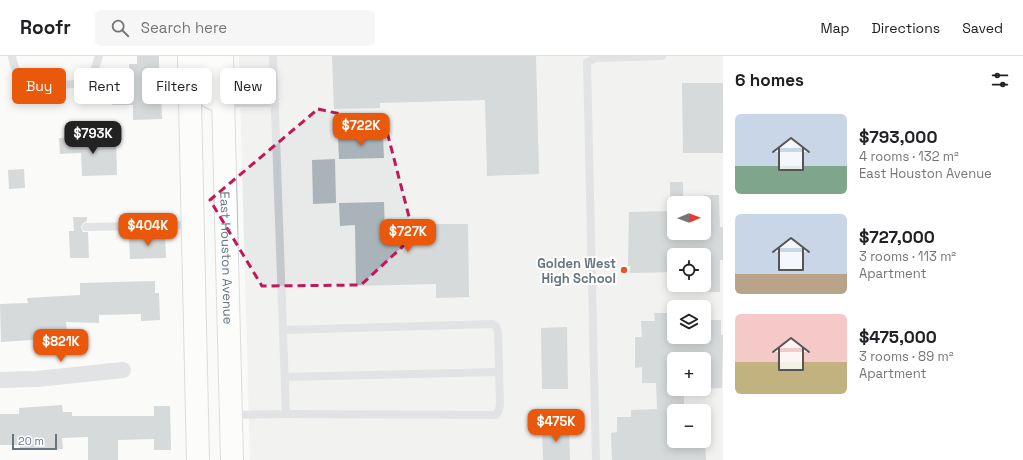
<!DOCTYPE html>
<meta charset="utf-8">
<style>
:root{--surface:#fff;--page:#f6f6f6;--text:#202124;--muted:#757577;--line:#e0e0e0;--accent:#ea580c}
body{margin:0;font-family:"Space Grotesk",sans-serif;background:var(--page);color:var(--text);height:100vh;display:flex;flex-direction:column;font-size:15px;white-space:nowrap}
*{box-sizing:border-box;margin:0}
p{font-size:13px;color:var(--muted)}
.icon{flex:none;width:22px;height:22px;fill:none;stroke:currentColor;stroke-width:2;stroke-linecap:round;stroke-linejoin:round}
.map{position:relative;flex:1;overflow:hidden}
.panel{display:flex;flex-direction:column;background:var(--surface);width:300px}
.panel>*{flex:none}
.hud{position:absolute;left:12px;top:12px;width:380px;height:36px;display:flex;gap:8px}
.needle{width:26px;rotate:89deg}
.controls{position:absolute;left:667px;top:140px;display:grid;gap:8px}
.controls a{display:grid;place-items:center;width:44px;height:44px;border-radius:6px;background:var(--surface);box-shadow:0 2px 10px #0003;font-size:20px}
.scale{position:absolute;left:12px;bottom:10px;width:45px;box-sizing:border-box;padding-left:4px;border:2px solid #657683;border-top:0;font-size:11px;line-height:14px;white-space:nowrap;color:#657683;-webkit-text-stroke:3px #fff;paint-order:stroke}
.price{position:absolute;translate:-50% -34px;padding:0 9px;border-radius:8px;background:var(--accent);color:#fff;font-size:13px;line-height:26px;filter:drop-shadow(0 1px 2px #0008)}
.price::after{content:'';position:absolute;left:50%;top:24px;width:12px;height:9px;margin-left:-6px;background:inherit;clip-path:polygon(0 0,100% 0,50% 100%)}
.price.current{background:#222;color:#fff}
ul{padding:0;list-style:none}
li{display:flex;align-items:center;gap:12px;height:100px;padding:0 12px}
li span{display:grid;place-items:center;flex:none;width:112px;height:80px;border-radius:6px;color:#555}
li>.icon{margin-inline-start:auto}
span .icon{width:48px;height:48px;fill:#fffc;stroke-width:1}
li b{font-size:17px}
h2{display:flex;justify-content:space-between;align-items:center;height:48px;padding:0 12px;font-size:17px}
.tag{padding:0 14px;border-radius:6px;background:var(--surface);box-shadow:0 2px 10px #0003;font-size:14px;line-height:36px}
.tag.current{background:var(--accent);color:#fff}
header{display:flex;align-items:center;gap:24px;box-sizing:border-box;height:56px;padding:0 20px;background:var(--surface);border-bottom:1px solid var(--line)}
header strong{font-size:19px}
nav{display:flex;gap:22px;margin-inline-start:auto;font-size:14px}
.search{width:280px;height:36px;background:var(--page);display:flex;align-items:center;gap:10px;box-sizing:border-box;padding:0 14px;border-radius:6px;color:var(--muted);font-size:15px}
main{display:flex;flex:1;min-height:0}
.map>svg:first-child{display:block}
</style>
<header>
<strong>Roofr</strong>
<div class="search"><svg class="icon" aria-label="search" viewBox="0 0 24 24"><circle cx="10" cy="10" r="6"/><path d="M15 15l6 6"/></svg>Search here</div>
<nav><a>Map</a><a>Directions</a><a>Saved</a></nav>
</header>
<main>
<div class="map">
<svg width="723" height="404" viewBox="0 0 723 404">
<rect width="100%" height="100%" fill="#fafaf8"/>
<path fill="#e8e9e9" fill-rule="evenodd" d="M239,0H723V404H250ZM674,147H704V177H674ZM674,199H704V229H674ZM674,251H704V281H674ZM674,303H704V333H674ZM674,355H704V385H674Z"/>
<g fill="#aab3b9">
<polygon points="137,0 159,0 159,38 161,38 162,63 133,64 133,49 112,49 110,15 129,15 129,8 137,8"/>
<polygon points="332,0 536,0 539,118 487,120 485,44 380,47 380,52 334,53"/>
<polygon points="682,27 723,27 723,97 683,97"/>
<polygon points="338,80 383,80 384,102 339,103"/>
<polygon points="83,81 83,85 116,84 117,119 82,120 81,97 60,98 59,82"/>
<polygon points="335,103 336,147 313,148 312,104"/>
<polygon points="24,113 25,132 9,133 8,114"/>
<rect x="670" y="126" width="13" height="21"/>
<polygon points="704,139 719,139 720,171 723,171 723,204 720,204 720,236 704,236 704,199 674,199 674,216 630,217 630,210 628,210 629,156 674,155 674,177 704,177"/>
<polygon points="384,146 385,180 435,179 435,168 468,168 469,241 436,242 436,228 356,230 355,169 340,170 339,147"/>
<polygon points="73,161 87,161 87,165 83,167 81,171 83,176 88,176 89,202 70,202 69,175 74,175"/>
<polygon points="165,178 166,202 130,203 129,180"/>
<polygon points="155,225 155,237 159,237 160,264 141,265 141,258 99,259 99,267 66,266 67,276 47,277 48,283 1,286 0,248 28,247 27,242 80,239 80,227"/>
<polygon points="654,257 674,257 674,281 704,281 704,264 721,264 721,279 723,279 722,332 704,333 704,303 674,303 674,333 684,333 684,355 674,355 674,385 705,385 706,404 612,404 611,377 617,376 617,361 631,361 631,354 657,353 656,327 642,327 642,311 635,312 635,281 642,281 641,265 655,265"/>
<polygon points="567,271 568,333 542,333 541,272"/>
<polygon points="62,349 63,356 72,356 72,360 154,360 154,350 170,350 171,394 154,394 154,383 118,384 118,404 88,404 88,381 62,382 63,393 20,394 20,389 0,389 0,358 19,358 19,352"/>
<polygon points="569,369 570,404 543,404 542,370"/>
</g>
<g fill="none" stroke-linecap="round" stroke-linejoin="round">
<g stroke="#b5babe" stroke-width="24">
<g id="primary">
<polyline points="189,0 198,404"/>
<polyline points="205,0 206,22 210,41 223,47"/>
<path id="s1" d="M222,0L232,404"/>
</g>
</g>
<g stroke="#c3c8cc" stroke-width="8">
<path d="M12,0C13,9 17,18 25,23C37,31 79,30 91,24L99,0"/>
<polyline points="223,47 275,47"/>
<polyline points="86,171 192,169"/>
<polyline points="283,274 493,268 496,270 498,276 500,348 499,354 496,359 286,358"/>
<polyline points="285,321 499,316"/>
<polyline points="232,359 286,358 273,0"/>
<polyline points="596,404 587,6 596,2 662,0"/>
</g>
<polyline stroke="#c3c8cc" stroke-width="16" points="0,324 37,323 123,314"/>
<use href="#primary" stroke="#fff" stroke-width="22"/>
</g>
<path d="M0 0H723V404H0ZM318,53L385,68L414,180L361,229L262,230L210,144Z" fill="#fafaf8" fill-opacity=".55" fill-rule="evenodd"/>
<path fill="none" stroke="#c2185b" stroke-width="3" stroke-dasharray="8 5" stroke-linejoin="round" d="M318,53L385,68L414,180L361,229L262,230L210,144Z"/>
<circle fill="#e4572e" stroke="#fff" stroke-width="1.5" cx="624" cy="214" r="4"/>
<g text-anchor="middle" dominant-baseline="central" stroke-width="4" stroke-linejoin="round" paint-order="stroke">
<g font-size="13" fill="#657683" stroke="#fff">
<text stroke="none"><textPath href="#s1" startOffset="202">East Houston Avenue</textPath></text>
</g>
<g font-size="13" font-weight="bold" fill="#657683" stroke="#fff" text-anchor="end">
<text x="616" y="207">Golden West<tspan x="616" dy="15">High School</tspan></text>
</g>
</g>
</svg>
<div class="controls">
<a><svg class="needle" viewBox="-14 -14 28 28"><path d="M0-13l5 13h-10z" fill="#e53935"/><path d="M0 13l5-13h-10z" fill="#757577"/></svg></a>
<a><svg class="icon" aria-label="locate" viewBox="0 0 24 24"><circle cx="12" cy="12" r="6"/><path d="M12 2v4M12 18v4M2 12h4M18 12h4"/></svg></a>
<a><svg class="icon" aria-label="layers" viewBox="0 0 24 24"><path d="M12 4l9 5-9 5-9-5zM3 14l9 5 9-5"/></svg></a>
<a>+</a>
<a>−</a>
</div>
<div class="scale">20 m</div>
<b class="price" style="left:361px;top:91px">$722K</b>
<b class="price current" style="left:93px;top:99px">$793K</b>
<b class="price" style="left:148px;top:191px">$404K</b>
<b class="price" style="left:408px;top:197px">$727K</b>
<b class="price" style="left:61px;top:307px">$821K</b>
<b class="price" style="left:556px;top:387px">$475K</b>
<div class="hud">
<a class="tag current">Buy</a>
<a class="tag">Rent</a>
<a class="tag">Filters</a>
<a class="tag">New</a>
</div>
</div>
<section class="panel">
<h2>6 homes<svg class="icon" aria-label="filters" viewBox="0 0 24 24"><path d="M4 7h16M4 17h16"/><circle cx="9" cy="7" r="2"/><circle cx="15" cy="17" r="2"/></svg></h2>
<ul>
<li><span style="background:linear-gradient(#c9d6e8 65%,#7fa58c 0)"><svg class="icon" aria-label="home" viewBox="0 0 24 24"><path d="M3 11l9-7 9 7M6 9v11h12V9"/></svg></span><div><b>$793,000</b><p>4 rooms · 132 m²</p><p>East Houston Avenue</p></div></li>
<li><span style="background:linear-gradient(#c9d6e8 75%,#b9a48a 0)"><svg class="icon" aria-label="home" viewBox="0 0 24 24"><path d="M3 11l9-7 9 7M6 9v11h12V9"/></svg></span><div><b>$727,000</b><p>3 rooms · 113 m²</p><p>Apartment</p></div></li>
<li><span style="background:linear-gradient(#f6c9c9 60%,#c2b280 0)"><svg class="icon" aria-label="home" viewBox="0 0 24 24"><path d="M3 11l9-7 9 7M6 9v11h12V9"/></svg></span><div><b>$475,000</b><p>3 rooms · 89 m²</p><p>Apartment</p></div></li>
</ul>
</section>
</main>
